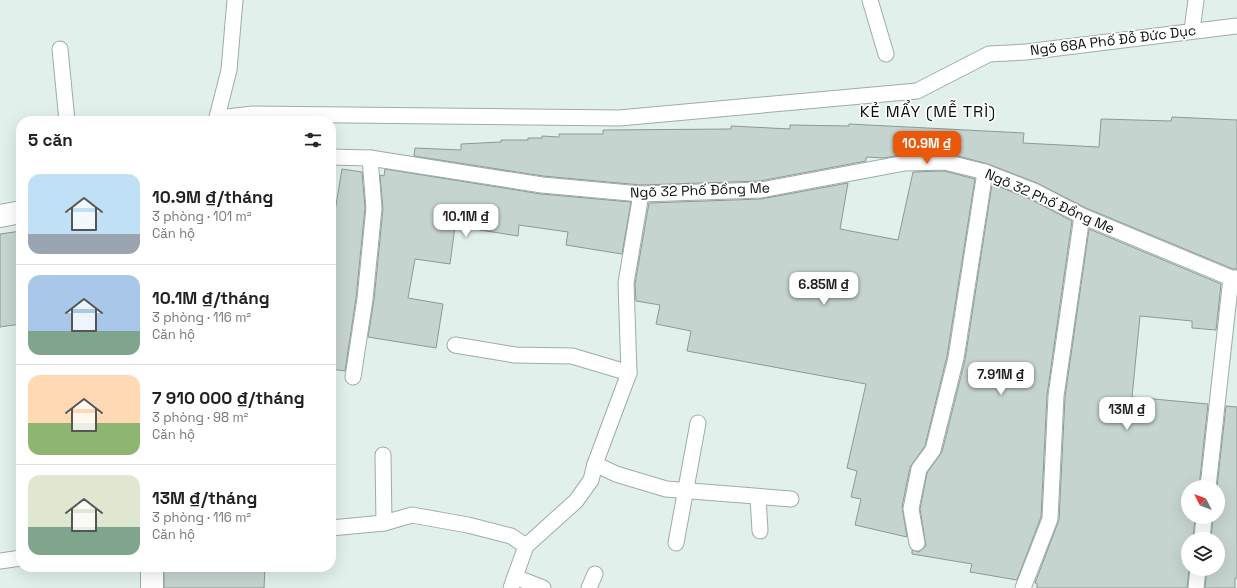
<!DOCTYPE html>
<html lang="vi">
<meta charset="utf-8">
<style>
:root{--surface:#fff;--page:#f6f6f6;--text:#222;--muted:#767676;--line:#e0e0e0;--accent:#ea580c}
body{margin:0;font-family:"Space Grotesk",sans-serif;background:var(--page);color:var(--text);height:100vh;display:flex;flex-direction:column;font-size:15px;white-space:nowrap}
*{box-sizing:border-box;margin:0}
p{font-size:13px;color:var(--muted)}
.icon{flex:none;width:22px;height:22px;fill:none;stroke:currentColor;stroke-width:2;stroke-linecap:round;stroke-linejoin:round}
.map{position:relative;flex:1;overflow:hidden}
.details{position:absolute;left:16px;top:116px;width:320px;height:456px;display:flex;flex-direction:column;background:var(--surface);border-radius:16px;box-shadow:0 4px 16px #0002}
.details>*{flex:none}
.needle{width:26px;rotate:312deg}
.controls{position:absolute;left:1181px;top:480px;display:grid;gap:8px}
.controls a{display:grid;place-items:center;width:44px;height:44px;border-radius:50%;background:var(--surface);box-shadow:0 4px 16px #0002;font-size:20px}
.price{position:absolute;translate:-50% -34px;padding:0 9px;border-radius:8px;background:#fff;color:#222;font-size:13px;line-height:26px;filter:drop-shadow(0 1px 2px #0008)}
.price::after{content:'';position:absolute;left:50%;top:24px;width:12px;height:9px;margin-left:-6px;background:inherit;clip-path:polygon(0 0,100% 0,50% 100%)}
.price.on{background:var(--accent);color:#fff}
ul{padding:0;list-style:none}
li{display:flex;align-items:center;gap:12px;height:100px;padding:0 12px}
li+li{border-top:1px solid var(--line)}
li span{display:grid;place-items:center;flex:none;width:112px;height:80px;border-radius:12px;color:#555}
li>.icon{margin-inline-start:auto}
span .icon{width:48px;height:48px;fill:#fffc;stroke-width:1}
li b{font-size:17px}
h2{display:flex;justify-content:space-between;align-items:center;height:48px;padding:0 12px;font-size:17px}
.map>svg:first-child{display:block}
</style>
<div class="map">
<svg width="1237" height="588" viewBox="0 0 1237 588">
<rect width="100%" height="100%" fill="#e1f0eb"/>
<g fill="#c6d4cf" stroke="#8c9a95">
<polygon points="1172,117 1237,120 1237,269 1233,269 1086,208 1037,183 988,164 947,153 905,154 884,158 866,157 866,161 760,181 641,185 543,176 414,156 415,148 461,150 461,144 501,142 501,140 528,140 528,138 542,138 542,136 559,137 559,134 603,134 603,130 731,129 731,126 790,129 790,125 849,126 849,124 1024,133 1023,143 1099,147 1101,119 1171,121"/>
<polygon points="342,169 362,172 365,208 356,298 345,371 331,369 331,217 334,217"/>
<polygon points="385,169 541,194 631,202 622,254 566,245 568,232 519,225 518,236 455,226 450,264 415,259 408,298 443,304 436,348 368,337 374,300 383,209 380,175 384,176"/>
<polygon points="944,171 975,179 947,356 925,446 910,467 902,507 907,537 855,525 861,499 851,497 857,471 847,468 866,384 687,351 691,331 656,324 660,305 636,301 635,284 649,203 761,199 848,183 840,229 898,240 913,172"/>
<polygon points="992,184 1030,199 1072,221 1047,395 1041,517 1017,580 970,572 972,564 912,554 912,550 919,552 926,546 920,509 927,473 942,452 965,360"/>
<polygon points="1089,229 1221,284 1216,330 1192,328 1192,321 1140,316 1132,397 1208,404 1199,487 1188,487 1188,517 1195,517 1193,539 1188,539 1189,569 1187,588 1037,588 1037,583 1035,583 1059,520 1065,397"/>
<polygon points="21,231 21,324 0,327 0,234"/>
<polygon points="1226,406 1237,407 1237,578 1235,578 1235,588 1205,588 1207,569 1218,569 1218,539 1211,539 1213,517 1218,517 1217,487"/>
<polygon points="164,567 265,567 264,588 164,588"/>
</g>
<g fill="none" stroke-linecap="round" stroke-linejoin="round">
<g stroke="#9eaca7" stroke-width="17">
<g id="service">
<polyline points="870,0 886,54"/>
<polyline points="1192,30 1196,0"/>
<polyline points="60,49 67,121"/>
<polyline points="217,118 253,114 619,118 917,91 989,54 1026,52 1237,26"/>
<polyline points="216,121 229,70 235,0"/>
<polyline points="331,157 370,158 542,185 641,194 761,190 905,163 945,162 985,172 1034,191 1082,216 1231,278 1237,278"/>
<polyline points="455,345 515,355 572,356 629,373"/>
<polyline points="353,377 365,299 374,208 370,158"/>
<polyline points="383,455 384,523"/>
<polyline points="595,464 616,474 666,489 791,499"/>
<polyline points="1208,487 1231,278"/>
<polyline points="758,497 760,531"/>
<polyline points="331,528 384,523 412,515 468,525 511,536 526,546"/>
<polyline points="1202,539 1204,517"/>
<polyline points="676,543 698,423"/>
<polyline points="917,543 911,509 919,469 933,450 956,358 985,172"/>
<polyline points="0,561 21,558"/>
<polyline points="515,577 543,588"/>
<polyline points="511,588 526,546 576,501 591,480 595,464 629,373 626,283 641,194"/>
<polyline points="589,588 595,574"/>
<polyline points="1023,588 1050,519 1056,396 1082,216"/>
<polyline points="1196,588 1198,569"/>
</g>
</g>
<g stroke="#9eaca7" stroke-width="24">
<polyline id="minor" points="152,588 152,567"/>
</g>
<g stroke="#9eaca7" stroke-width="24">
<polyline id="tertiary" points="0,216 21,212"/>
</g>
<use href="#service" stroke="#fff" stroke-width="15"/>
<use href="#minor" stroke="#fff" stroke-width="22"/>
<use href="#tertiary" stroke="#fff" stroke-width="22"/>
</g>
<g text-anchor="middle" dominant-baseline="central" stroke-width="3.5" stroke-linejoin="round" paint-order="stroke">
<g font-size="14" fill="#0a0f0d" stroke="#fff">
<text transform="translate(1113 40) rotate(-7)">Ngõ 68A Phố Đỗ Đức Dục</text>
<text transform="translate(700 190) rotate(-2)">Ngõ 32 Phố Đồng Me</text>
<text transform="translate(1050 201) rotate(24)">Ngõ 32 Phố Đồng Me</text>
</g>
<g font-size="16" letter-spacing="1" fill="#0a0f0d" stroke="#fff">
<text x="928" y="111">KẺ MẨY (MỄ TRÌ)</text>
</g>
</g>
</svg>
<div class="controls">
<a><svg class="needle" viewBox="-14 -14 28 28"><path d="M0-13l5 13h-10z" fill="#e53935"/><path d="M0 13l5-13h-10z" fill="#767676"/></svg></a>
<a><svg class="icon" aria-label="layers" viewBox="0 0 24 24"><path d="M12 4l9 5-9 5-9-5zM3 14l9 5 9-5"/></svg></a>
</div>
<b class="price on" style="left:927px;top:165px">10.9M ₫</b>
<b class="price" style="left:466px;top:238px">10.1M ₫</b>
<b class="price" style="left:824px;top:306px">6.85M ₫</b>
<b class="price" style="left:1001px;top:396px">7.91M ₫</b>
<b class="price" style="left:1127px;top:431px">13M ₫</b>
<section class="details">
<h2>5 căn<svg class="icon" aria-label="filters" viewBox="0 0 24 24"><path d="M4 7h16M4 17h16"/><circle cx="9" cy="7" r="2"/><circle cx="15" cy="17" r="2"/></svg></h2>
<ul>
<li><span style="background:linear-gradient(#bfe0f5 75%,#9aa5b1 0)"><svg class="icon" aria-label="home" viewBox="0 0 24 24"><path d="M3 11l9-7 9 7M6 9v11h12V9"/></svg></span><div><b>10.9M ₫/tháng</b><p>3 phòng · 101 m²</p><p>Căn hộ</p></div></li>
<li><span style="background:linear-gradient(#a9c7e8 70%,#7fa58c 0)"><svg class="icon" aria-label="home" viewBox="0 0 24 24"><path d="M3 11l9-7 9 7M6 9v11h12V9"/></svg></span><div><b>10.1M ₫/tháng</b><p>3 phòng · 116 m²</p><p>Căn hộ</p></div></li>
<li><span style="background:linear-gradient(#ffd9b3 60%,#8fb573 0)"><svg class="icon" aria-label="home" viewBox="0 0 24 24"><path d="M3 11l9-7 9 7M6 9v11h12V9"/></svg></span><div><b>7 910 000 ₫/tháng</b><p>3 phòng · 98 m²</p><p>Căn hộ</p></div></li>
<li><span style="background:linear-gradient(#dfe7d0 65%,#7fa58c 0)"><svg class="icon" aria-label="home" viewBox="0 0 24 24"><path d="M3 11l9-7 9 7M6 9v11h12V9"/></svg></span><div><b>13M ₫/tháng</b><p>3 phòng · 116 m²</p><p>Căn hộ</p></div></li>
</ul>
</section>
</div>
